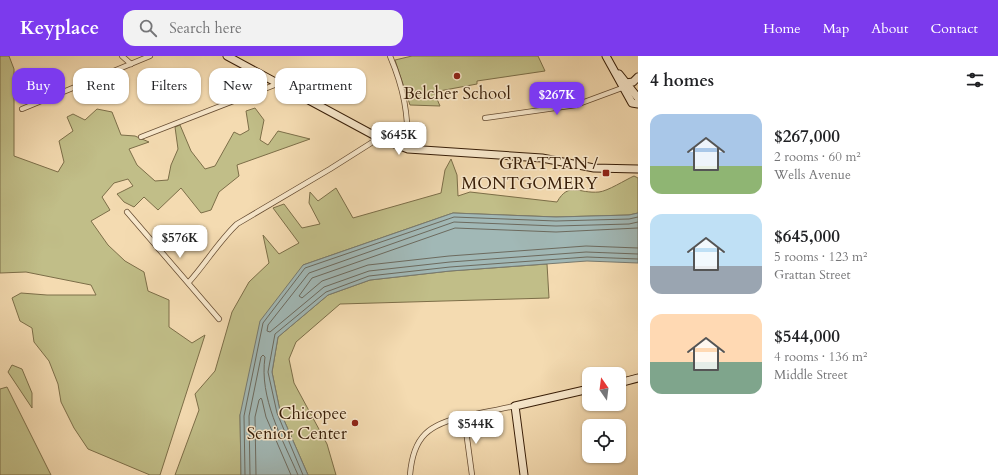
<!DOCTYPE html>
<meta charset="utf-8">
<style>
:root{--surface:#fff;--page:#f2f2f2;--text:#202124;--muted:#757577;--accent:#7c3aed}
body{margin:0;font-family:Cardo,serif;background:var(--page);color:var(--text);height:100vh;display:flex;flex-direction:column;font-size:15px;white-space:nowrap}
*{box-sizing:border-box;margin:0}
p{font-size:13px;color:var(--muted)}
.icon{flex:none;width:22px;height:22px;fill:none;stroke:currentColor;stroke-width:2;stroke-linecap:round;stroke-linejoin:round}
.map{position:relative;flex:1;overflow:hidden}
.sheet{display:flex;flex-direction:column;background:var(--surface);width:360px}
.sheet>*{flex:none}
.guide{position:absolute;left:12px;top:12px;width:380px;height:36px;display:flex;gap:8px}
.needle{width:26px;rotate:346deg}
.fabs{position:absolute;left:582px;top:311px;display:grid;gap:8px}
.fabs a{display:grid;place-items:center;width:44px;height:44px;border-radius:8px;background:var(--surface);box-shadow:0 1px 3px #0004;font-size:20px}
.price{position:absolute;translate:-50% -34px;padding:0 9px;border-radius:8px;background:#fff;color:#222;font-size:13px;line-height:26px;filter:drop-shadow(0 1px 2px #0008)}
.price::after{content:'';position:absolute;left:50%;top:24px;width:12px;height:9px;margin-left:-6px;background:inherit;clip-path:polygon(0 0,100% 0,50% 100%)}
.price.on{background:var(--accent);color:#fff}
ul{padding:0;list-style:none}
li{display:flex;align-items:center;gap:12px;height:100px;padding:0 12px}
li span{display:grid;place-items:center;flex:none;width:112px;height:80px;border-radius:12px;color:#555}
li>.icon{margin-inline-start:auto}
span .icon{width:48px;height:48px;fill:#fffc;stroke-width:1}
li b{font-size:17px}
h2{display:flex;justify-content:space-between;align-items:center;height:48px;padding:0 12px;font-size:17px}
.chip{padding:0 14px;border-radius:12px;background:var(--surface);box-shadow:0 1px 3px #0004;font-size:14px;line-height:36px}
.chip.on{background:var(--accent);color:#fff}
header{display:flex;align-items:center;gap:24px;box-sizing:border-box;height:56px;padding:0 20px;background:var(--accent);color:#fff}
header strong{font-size:19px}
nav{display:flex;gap:22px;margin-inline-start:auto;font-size:14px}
.search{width:280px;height:36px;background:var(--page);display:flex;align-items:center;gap:10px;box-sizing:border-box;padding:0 14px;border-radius:12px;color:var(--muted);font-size:15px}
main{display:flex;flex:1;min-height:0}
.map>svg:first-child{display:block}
</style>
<header>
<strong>Keyplace</strong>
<div class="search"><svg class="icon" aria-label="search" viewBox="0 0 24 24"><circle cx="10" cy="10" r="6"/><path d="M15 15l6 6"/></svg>Search here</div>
<nav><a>Home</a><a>Map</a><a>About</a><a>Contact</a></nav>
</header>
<main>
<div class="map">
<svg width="638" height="419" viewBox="0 0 638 419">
<rect width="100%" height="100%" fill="#f4dbb1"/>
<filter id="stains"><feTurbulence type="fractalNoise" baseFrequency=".005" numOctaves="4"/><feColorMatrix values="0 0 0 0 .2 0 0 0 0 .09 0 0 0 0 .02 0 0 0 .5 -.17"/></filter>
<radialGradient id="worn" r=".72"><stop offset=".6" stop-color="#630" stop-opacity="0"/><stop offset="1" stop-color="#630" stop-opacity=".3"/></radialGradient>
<g fill="#c1be88" stroke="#7c6e48">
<polygon points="0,0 9,0 14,13 14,100 58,116 64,106 59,85 73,75 67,61 73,58 85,64 97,53 112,56 121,79 135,80 149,86 129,93 137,109 155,125 168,124 171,109 178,93 175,71 180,69 191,95 205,113 215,110 234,76 240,79 249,74 246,55 255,52 264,64 260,84 268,89 278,75 310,83 237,109 239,120 219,136 211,154 201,157 181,132 158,154 144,141 134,151 124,146 117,138 133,130 128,123 114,127 102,141 110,154 91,165 108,189 125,205 144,216 148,235 169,244 169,271 192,287 205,279 160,419 150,419 88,393 74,372 61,346 58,328 49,305 34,286 32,272 20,265 12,242 21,237 47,239 96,239 91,229 26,216 0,217"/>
<polygon points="412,0 538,0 545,15 477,25 477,28 434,36 440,50 410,49 395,4"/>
<path d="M451,103L457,119L458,140L470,136L557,146C569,125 579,138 599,136C608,135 625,124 634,120L638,122V157L629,159L556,161L453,157L303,209L240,359L241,419H175L199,354L195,338L215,315L232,256L249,226L269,207L263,179L279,198L299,187L273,152L284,148L302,172L320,168L309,147L310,136L318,145L336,132L353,162L441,137L445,114Z"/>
<polygon points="547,208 549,242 340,248 296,286 289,303 294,327 327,388 336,419 308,419 280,355 272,316 278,281 328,239 370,224 450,215"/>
<polygon points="12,309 22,313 32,337 32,352 8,316"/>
<polygon points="7,331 51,419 0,419 0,333"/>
</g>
<polygon fill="#a1b8b6" stroke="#777a70" points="453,157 556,161 629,159 638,157 638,207 587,205 450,215 370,224 328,239 278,281 272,316 280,355 308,419 241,419 240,359 260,265 303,209"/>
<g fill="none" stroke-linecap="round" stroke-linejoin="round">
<g stroke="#6c6a5e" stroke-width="1">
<polyline points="638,166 629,168 556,170 454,166 309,217 268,269 267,275 270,276 324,231 369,215 450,206 586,196 638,198"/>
<polyline points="638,172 556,176 455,172 312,222 299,240 302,242 322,225 368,209 449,200 586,190 638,192"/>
<polyline points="245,419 244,360 263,267 305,212 454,161 556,165 629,163 638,161"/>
<path d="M250,419L249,360L261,301L263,299L265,301C259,342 282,382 298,419"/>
<polyline points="256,419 255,361 259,344 261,342 262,344 266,361 291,419"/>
<polyline points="303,419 277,357 268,316 275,278 326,236 369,220 450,211 587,201 638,203"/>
</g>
<g stroke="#664c32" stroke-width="6">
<g id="minor">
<polyline points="122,0 131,8"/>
<path d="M390,0C404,33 408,57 408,93"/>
<polyline points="22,53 150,0"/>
<polyline points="485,62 576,49 622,32"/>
<polyline points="141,81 277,28"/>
<polyline points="127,156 219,263"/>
<path d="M189,226C206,207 219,185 237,168L330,113L379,82"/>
<polyline points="464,360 472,419"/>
<path d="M410,419C413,380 429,368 466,360C482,357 499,353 515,350"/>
</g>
</g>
<g stroke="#371d07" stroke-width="9">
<g id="secondary">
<polyline points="227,0 379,82 408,93 542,102 594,112 638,113"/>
<polyline points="606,0 632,47 638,48"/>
<polyline points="619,18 638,42"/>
<polyline points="626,27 633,26 638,21"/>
<polyline points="619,327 638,322"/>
<polyline points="524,419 515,350 589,333"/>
</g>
</g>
<use href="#minor" stroke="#f8e8cc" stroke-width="4.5"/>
<use href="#secondary" stroke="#f8e8cc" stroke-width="7"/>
</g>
<g fill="#8f2418" stroke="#f8e8cc" stroke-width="1.5">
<circle cx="457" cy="20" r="4"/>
<rect x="602" y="113" width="8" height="8" rx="2"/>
<circle cx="355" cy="367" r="4"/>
</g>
<g text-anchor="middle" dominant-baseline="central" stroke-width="3" stroke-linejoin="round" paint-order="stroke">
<g font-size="17" fill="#371d07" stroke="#f8e8cc" text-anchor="end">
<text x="457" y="37" text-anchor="middle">Belcher School</text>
<text x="598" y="107">GRATTAN /<tspan x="598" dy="20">MONTGOMERY</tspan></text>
<text x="347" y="357">Chicopee<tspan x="347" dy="20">Senior Center</tspan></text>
</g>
</g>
<rect width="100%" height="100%" filter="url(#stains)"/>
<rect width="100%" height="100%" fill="url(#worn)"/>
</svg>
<div class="fabs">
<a><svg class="needle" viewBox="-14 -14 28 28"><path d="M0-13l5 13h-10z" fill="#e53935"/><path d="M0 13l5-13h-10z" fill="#757577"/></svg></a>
<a><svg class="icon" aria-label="locate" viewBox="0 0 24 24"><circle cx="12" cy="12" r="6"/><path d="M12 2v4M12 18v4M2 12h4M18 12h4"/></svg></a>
</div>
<b class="price on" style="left:557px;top:60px">$267K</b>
<b class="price" style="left:399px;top:100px">$645K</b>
<b class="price" style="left:180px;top:203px">$576K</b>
<b class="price" style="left:476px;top:389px">$544K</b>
<div class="guide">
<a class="chip on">Buy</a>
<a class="chip">Rent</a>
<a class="chip">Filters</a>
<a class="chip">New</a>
<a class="chip">Apartment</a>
</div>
</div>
<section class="sheet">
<h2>4 homes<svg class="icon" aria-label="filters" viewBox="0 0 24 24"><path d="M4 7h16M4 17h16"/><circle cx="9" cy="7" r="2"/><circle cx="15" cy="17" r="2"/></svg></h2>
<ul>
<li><span style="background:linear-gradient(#a9c7e8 65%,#8fb573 0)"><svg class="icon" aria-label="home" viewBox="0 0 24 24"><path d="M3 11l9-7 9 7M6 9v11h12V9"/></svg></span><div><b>$267,000</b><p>2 rooms · 60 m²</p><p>Wells Avenue</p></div></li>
<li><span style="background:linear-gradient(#bfe0f5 65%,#9aa5b1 0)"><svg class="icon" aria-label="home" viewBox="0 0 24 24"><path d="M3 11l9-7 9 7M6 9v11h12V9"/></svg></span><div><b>$645,000</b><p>5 rooms · 123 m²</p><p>Grattan Street</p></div></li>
<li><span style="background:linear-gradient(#ffd9b3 60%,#7fa58c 0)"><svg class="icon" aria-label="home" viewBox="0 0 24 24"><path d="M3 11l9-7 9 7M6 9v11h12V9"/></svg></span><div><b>$544,000</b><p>4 rooms · 136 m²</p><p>Middle Street</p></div></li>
</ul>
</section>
</main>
